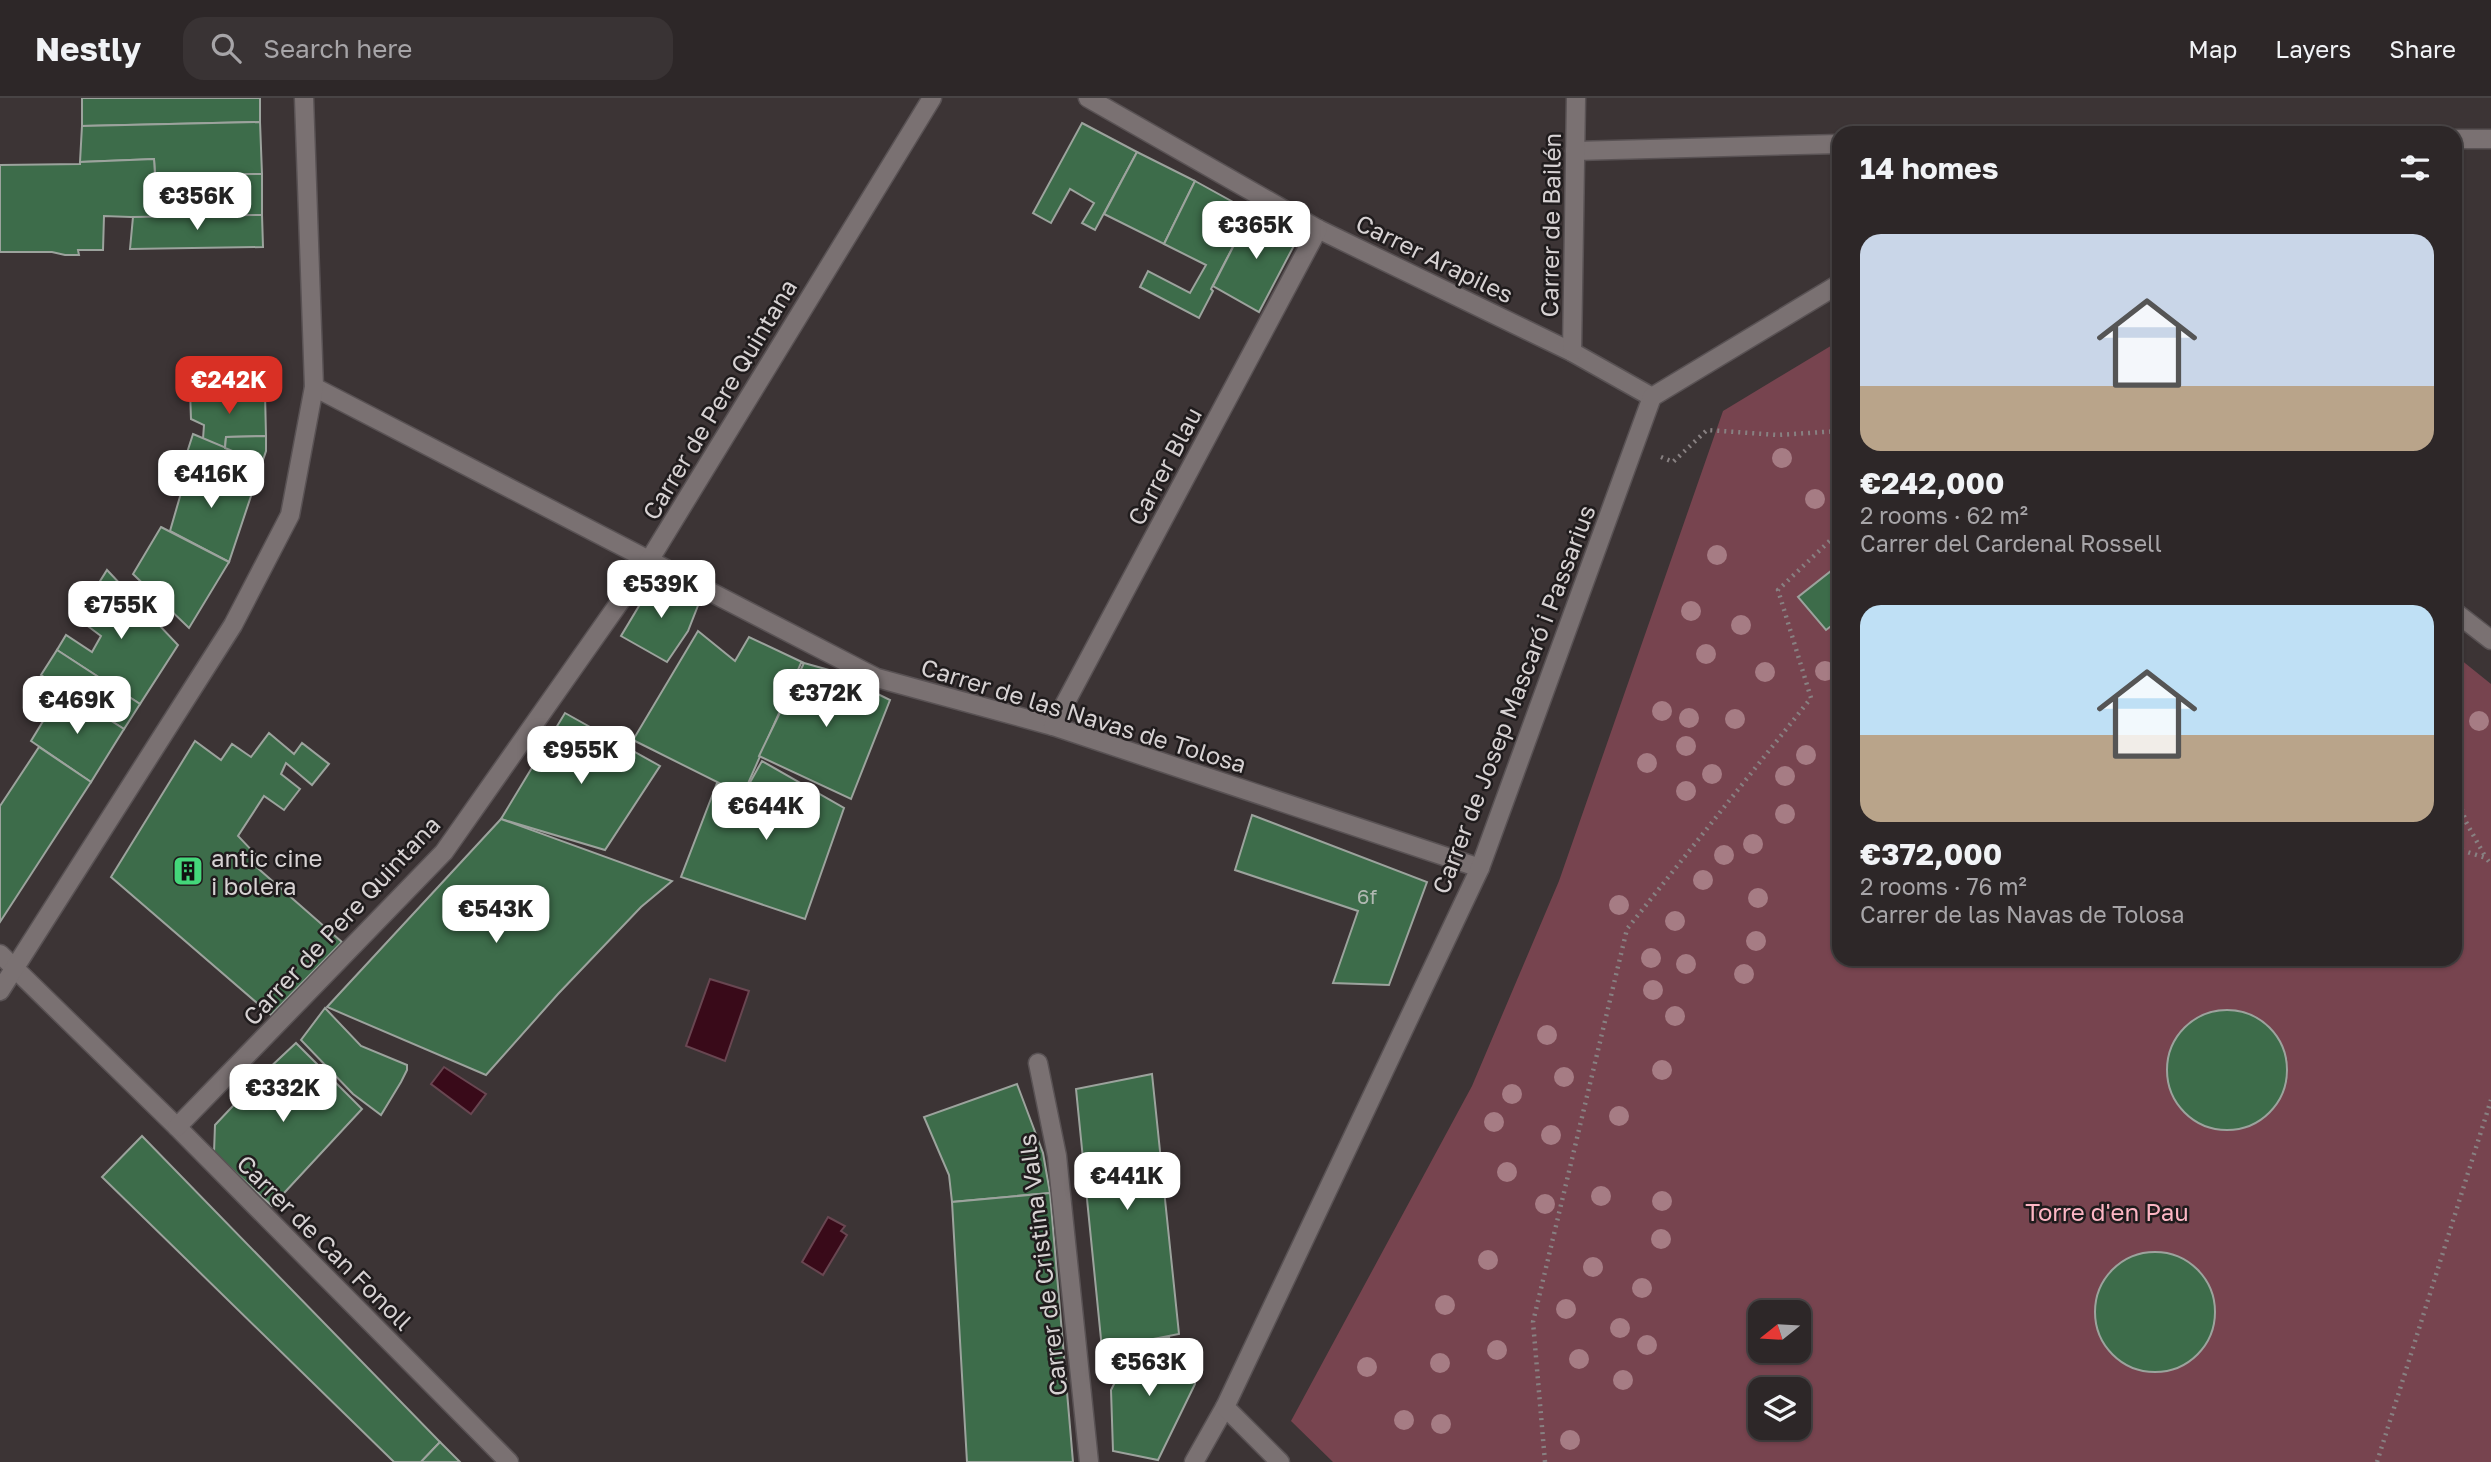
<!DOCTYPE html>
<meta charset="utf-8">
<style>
:root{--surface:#2d2728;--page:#393334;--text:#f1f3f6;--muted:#a7a5a8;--line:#484445;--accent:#d93025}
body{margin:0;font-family:"Golos Text",sans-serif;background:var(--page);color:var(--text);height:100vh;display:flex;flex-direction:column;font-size:26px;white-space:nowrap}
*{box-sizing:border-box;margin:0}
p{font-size:23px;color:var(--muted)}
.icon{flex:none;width:38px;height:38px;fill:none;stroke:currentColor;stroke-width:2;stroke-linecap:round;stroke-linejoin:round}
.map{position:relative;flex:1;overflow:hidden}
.details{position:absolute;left:1832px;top:28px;width:630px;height:840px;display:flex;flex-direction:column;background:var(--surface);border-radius:21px;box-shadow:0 2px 5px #0004,0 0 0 2px var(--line)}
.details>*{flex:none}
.needle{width:46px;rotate:252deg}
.fabs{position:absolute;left:1748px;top:1202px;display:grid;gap:14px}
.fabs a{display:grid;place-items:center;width:63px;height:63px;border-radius:14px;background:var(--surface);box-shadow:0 2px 5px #0004,0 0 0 2px var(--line);font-size:35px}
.price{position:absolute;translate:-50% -60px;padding:0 16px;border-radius:14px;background:#fff;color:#222;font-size:23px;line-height:46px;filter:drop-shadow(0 2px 4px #0008)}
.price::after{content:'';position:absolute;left:50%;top:42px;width:21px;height:16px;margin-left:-10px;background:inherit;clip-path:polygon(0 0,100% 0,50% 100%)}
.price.current{background:var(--accent);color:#fff}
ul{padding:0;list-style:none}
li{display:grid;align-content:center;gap:14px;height:371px;padding:0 28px}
li span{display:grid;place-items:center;height:217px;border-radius:21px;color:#555}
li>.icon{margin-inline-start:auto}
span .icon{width:126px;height:126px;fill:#fffc;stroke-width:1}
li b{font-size:30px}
h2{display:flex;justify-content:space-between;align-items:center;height:84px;padding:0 28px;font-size:30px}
header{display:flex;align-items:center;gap:42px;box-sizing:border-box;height:98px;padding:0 35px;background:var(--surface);border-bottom:2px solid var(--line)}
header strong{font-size:33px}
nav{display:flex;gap:38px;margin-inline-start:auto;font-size:24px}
.search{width:490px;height:63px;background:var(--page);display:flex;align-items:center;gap:18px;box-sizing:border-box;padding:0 24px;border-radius:21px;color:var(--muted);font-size:26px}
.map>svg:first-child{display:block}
</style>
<header>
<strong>Nestly</strong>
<div class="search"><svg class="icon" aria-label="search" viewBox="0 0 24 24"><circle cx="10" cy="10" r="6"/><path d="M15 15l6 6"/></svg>Search here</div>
<nav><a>Map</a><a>Layers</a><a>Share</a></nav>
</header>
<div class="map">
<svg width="2491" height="1364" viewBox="0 0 2491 1364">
<rect width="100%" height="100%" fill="#3c3435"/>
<path fill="#77444f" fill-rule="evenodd" d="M1839,243V861H2455V557L2491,586V1364H1333L1291,1323L1472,988L1559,783L1723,313ZM1760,1214H1799V1253H1760ZM1760,1292H1799V1330H1760Z"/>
<g fill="#390a19" stroke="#684651" stroke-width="2">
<polygon points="710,881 749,893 725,963 686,948"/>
<polygon points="444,969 486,996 471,1016 431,986"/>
<polygon points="828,1119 845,1128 841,1133 847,1137 823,1177 802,1164"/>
</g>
<g fill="#3d6c4a" stroke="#9ca39d" stroke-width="2">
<polygon points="82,0 260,0 260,24 82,28"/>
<polygon points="260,24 262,76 155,77 154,61 80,64 82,28"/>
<polygon points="1082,25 1137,54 1095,132 1082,125 1094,105 1070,91 1051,125 1033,115"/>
<polygon points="1137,54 1195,83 1164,146 1104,116"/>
<polygon points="154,61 155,77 262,76 262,117 158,120 104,118 103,152 78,152 79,157 65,157 52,154 0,154 0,67 80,66 80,64"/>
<polygon points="1195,83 1251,114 1211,191 1213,193 1199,220 1140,189 1148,173 1190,195 1206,167 1164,146"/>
<polygon points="1251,114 1299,138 1259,214 1213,188"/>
<polygon points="262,117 263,149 130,151 133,119"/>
<polygon points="190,292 209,294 208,299 265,295 266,338 226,339 225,350 203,341 204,327 191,321"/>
<polygon points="193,336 262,365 254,389 185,361"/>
<polygon points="266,338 266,353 262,365 225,350 226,339"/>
<polygon points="190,364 254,389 229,464 170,433"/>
<polygon points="161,429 229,464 189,530 133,476"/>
<polygon points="107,472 178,547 140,606 57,552 66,537 92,554 101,538 77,520"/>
<polygon points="1831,473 1839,483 1839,522 1826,532 1798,499"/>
<polygon points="657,478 699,505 688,533 667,564 621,538"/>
<polygon points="698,533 735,563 749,539 804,565 801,565 743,697 633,642"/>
<polygon points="57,552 140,606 124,631 41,577"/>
<polygon points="804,565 829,572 890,602 851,701 759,658"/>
<polygon points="62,592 124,631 91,684 31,643"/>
<polygon points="565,615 660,668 605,752 501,721"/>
<polygon points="269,635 294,656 302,645 329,666 312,687 286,665 281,676 300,691 284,712 264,698 238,738 258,759 253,766 342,844 271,917 111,779 195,643 221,662 232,646 251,659"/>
<polygon points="39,649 91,684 0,824 0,708"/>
<polygon points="762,663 844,710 805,821 681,779 717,685 743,697"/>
<polygon points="1252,717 1427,784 1389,887 1333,885 1358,813 1235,772"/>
<polygon points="501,721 672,783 641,809 558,896 486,977 327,909"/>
<polygon points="325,910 361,948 407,967 407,972 401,984 381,1017 353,996 301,942"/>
<circle cx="2227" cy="972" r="60"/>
<polygon points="296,945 362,1011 272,1108 214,1055 215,1027 265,974"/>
<polygon points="1152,976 1179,1236 1102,1251 1076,991"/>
<polygon points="1017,986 1043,1055 1050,1095 952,1104 949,1077 924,1019"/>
<polygon points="142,1038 440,1344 421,1364 394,1364 102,1079"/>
<polygon points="1050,1095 1073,1364 967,1364 952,1104"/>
<circle cx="2155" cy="1214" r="60"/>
<polygon points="1169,1239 1174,1265 1195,1260 1195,1286 1158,1362 1113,1353 1111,1292 1135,1245"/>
<polygon points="440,1344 460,1364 421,1364"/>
</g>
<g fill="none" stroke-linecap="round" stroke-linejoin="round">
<g stroke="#595254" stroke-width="21">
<g id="minor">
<polyline points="1088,0 1318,131 1572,254 1652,299"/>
<polyline points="2455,41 2491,41"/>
<polyline points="1575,53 1839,46"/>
<polyline points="1572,254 1576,0"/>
<polyline points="314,289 877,580 1053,628 1480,770"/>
<polyline points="2455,514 2491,542"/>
<polyline points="1053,628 1318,131"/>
<polyline points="0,856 177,1029 509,1364"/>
<polyline points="0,893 233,527 290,417 314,289 304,0"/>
<polyline points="1038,965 1057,1058 1089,1364"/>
<polyline points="177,1029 444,754 650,461 932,0"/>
<polyline points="1194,1364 1225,1309"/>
<polyline points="1280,1364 1225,1309 1480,770 1652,299 1839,186"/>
</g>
</g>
<g stroke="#888182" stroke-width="4.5" stroke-dasharray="2 5" stroke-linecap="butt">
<polyline points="1661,359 1673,364 1707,332 1778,337 1839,333"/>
<polyline points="2455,691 2466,724 2486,760"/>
<polyline points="2455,750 2486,760 2491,766"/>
<polyline points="1545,1364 1533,1224 1627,831 1811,600 1778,492 1839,434"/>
<polyline points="2377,1364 2491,1002"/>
</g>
<use href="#minor" stroke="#7a7172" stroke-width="18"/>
</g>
<g fill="#a67c84">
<circle cx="1782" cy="360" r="10"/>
<circle cx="1815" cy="401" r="10"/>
<circle cx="1717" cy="457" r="10"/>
<circle cx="1691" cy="513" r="10"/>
<circle cx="1741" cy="527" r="10"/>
<circle cx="1706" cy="556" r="10"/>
<circle cx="1825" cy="573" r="10"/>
<circle cx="1765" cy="574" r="10"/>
<circle cx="1662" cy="613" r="10"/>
<circle cx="1689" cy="620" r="10"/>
<circle cx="1735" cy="621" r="10"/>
<circle cx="2479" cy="623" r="10"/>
<circle cx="1686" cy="648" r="10"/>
<circle cx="1806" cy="657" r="10"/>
<circle cx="1647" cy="665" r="10"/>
<circle cx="1712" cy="676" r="10"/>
<circle cx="1785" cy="678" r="10"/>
<circle cx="1686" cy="693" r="10"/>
<circle cx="1785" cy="716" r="10"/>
<circle cx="1753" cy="746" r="10"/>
<circle cx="1724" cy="757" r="10"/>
<circle cx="1703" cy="782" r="10"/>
<circle cx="1758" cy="800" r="10"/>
<circle cx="1619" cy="807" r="10"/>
<circle cx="1675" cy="823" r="10"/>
<circle cx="1756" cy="843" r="10"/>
<circle cx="1651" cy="860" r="10"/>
<circle cx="1686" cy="866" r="10"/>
<circle cx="1744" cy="876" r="10"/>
<circle cx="1653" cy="892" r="10"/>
<circle cx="1675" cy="918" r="10"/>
<circle cx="1547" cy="937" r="10"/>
<circle cx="1662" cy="972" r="10"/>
<circle cx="1564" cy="979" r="10"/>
<circle cx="1512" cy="996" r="10"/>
<circle cx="1619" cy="1018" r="10"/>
<circle cx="1494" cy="1024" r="10"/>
<circle cx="1551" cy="1037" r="10"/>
<circle cx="1507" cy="1074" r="10"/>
<circle cx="1601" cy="1098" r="10"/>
<circle cx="1662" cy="1103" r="10"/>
<circle cx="1545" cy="1106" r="10"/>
<circle cx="1661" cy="1141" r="10"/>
<circle cx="1488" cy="1162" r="10"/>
<circle cx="1593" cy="1169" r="10"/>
<circle cx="1642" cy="1190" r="10"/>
<circle cx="1445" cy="1207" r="10"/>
<circle cx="1566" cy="1211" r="10"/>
<circle cx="1620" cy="1230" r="10"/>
<circle cx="1647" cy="1247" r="10"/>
<circle cx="1497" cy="1252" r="10"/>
<circle cx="1579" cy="1261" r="10"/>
<circle cx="1440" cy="1265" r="10"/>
<circle cx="1367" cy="1269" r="10"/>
<circle cx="1623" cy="1282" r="10"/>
<circle cx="1404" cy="1322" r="10"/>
<circle cx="1441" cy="1326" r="10"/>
<circle cx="1570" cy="1342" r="10"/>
</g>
<defs>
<g id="building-square" transform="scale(1.575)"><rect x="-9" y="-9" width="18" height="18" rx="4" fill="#44d77a" stroke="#201c1d"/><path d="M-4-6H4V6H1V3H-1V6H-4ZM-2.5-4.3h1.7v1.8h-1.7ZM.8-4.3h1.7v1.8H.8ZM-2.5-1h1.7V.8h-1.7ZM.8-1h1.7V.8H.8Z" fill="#111"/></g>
</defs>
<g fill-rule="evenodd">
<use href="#building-square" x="188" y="773"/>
</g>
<g text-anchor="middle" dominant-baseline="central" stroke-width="5" stroke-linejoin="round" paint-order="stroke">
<g font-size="21" fill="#b0b8b1">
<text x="1367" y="798">6f</text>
</g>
<g font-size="24" fill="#d7d2d3" stroke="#201c1d">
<text transform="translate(1550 127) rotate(-89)">Carrer de Bailén</text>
<text transform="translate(1435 160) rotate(26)">Carrer Arapiles</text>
<text transform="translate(719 301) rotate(-59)">Carrer de Pere Quintana</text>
<text transform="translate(1164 368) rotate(-62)">Carrer Blau</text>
<text transform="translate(1513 601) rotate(-69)">Carrer de Josep Mascaró i Passarius</text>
<text transform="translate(1084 617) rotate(17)">Carrer de las Navas de Tolosa</text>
<text transform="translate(341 822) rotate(-47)">Carrer de Pere Quintana</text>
<text transform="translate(325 1144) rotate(45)">Carrer de Can Fonoll</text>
<text transform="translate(1042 1167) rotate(-97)">Carrer de Cristina Valls</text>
</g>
<g font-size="24" fill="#d7d2d3" stroke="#201c1d" text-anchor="start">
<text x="211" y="759">antic cine<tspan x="211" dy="28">i bolera</tspan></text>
</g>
<g font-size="24" fill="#fdb6c4" stroke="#201c1d">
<text x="2107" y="1113">Torre d'en Pau</text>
</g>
</g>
</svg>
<div class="fabs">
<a><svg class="needle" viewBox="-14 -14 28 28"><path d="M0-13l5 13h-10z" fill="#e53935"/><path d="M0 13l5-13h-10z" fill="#a7a5a8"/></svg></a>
<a><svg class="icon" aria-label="layers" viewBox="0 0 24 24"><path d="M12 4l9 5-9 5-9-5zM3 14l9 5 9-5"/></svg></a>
</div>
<b class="price" style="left:197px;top:134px">€356K</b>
<b class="price" style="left:1256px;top:163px">€365K</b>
<b class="price current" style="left:229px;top:318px">€242K</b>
<b class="price" style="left:211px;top:412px">€416K</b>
<b class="price" style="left:661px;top:522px">€539K</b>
<b class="price" style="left:121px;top:543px">€755K</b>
<b class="price" style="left:826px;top:631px">€372K</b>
<b class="price" style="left:77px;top:638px">€469K</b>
<b class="price" style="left:581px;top:688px">€955K</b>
<b class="price" style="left:766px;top:744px">€644K</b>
<b class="price" style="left:496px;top:847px">€543K</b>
<b class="price" style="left:283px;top:1026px">€332K</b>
<b class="price" style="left:1127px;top:1114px">€441K</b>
<b class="price" style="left:1149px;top:1300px">€563K</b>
<section class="details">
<h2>14 homes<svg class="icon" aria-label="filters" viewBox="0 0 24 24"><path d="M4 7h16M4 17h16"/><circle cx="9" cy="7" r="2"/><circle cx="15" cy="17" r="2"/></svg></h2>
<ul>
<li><span style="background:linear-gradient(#c9d6e8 70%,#b9a48a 0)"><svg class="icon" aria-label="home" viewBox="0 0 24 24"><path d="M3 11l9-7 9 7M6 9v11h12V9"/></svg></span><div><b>€242,000</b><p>2 rooms · 62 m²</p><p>Carrer del Cardenal Rossell</p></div></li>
<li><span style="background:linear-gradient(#bfe0f5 60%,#b9a48a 0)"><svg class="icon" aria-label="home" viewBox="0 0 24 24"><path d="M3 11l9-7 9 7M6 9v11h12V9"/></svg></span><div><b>€372,000</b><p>2 rooms · 76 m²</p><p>Carrer de las Navas de Tolosa</p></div></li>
</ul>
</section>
</div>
